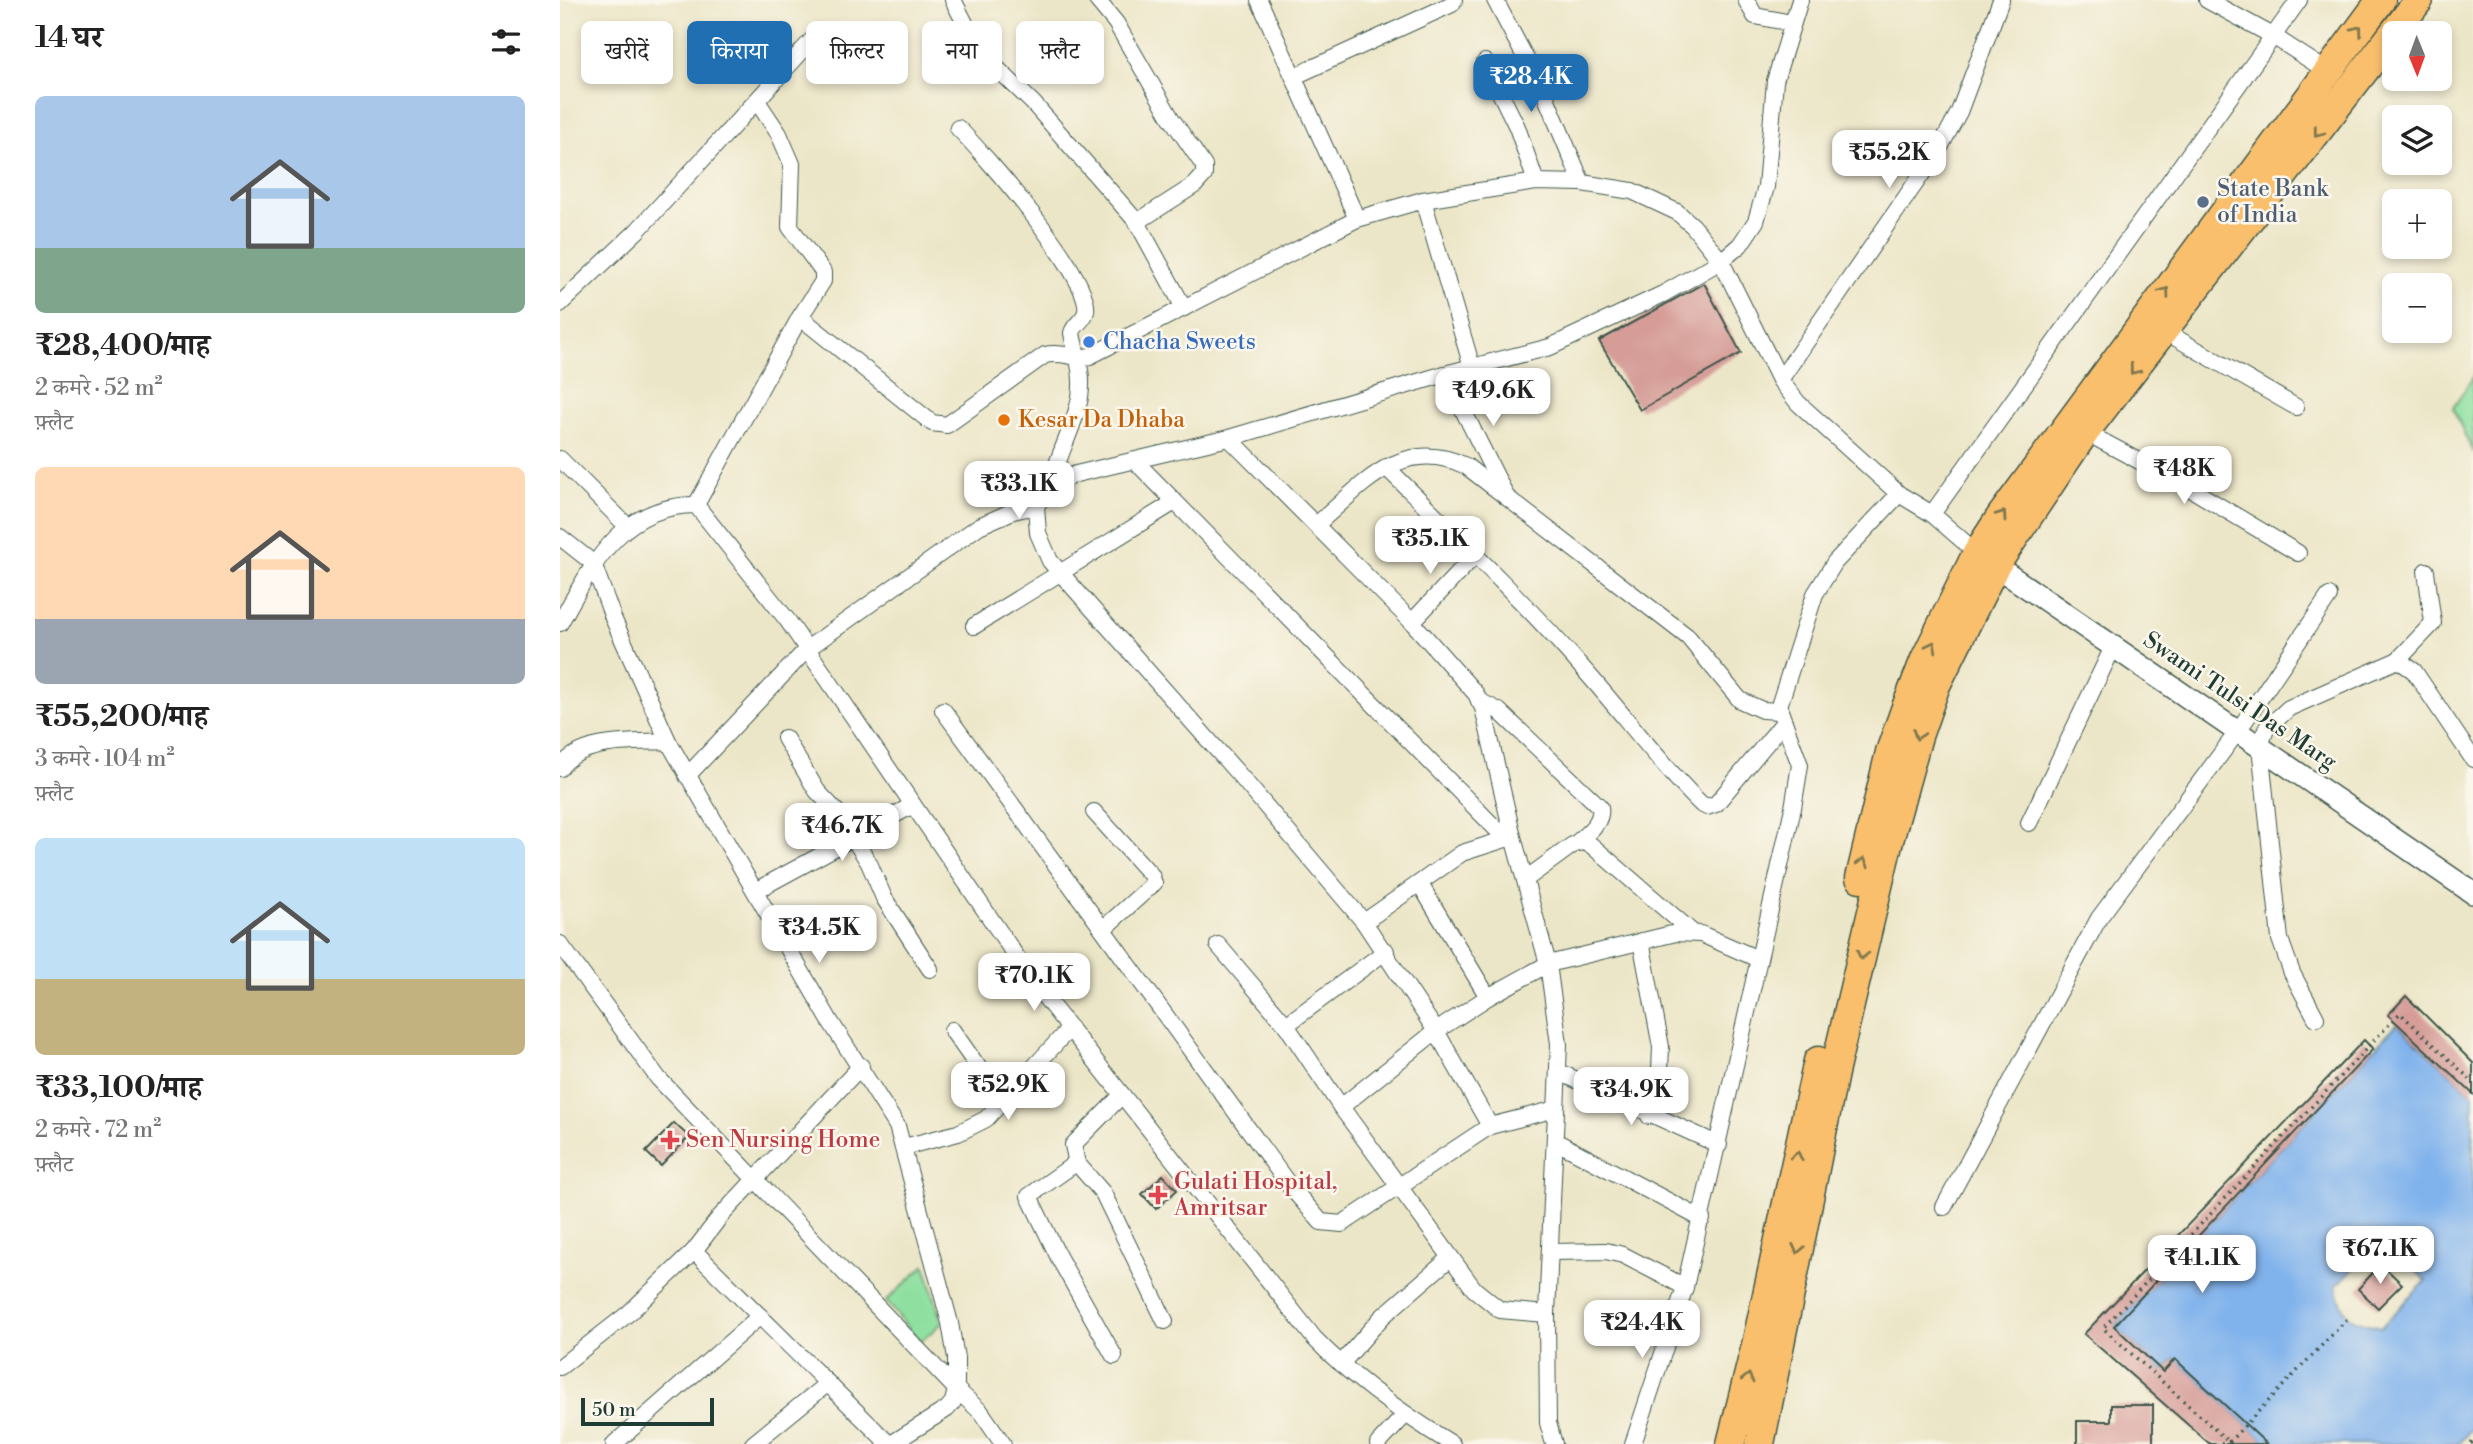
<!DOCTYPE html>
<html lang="hi">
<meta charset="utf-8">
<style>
:root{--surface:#fff;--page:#f6f6f6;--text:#222;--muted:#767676;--accent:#1f6fb2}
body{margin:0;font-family:"Libre Bodoni","Noto Serif Devanagari",serif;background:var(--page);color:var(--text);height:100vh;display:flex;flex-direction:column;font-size:26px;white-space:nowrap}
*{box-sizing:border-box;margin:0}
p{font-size:23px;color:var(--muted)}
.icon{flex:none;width:38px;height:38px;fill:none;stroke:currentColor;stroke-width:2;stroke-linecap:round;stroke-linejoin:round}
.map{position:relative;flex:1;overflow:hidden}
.side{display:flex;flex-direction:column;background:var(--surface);width:560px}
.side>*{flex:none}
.top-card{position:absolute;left:21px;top:21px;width:665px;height:63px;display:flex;gap:14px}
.needle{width:46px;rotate:179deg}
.buttons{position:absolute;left:1822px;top:21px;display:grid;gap:14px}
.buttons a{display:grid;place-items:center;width:70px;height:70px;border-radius:10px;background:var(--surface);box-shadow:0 4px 10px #0003;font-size:35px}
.scale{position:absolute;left:21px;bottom:18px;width:133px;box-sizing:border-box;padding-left:7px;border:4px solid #1f3d34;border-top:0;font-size:19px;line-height:24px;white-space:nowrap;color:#1f3d34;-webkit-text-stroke:5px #fbf7ec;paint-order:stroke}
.price{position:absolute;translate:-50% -60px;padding:0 16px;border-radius:14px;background:#fff;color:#222;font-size:23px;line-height:46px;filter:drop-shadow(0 2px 4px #0008)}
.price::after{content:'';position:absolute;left:50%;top:42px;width:21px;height:16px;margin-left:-10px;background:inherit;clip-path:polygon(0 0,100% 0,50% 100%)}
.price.current{background:var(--accent);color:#fff}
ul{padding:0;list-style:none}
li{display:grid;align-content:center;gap:14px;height:371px;padding:0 35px}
li span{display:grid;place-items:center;height:217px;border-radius:10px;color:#555}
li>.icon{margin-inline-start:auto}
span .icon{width:126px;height:126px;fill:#fffc;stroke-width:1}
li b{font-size:30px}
h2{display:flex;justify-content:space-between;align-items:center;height:84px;padding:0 35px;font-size:30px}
.pill{padding:0 24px;border-radius:10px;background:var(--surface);box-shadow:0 4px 10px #0003;font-size:24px;line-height:63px}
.pill.current{background:var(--accent);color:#fff}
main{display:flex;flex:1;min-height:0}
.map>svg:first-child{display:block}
</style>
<main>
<section class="side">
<h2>14 घर<svg class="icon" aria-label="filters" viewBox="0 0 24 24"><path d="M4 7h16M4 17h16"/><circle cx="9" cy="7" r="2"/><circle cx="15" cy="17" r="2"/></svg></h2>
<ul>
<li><span style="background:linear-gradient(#a9c7e8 70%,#7fa58c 0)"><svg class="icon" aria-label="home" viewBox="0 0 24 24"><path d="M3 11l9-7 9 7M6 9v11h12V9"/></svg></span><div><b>₹28,400/माह</b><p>2 कमरे · 52 m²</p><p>फ़्लैट</p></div></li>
<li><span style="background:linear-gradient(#ffd9b3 70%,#9aa5b1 0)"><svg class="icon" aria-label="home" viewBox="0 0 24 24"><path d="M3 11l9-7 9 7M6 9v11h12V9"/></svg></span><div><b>₹55,200/माह</b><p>3 कमरे · 104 m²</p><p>फ़्लैट</p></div></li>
<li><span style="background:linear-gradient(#bfe0f5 65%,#c2b280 0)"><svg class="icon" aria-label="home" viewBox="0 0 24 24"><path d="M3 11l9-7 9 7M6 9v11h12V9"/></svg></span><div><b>₹33,100/माह</b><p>2 कमरे · 72 m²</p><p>फ़्लैट</p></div></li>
</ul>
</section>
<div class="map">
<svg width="1913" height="1444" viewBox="0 0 1913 1444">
<rect width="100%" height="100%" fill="#fbf7ec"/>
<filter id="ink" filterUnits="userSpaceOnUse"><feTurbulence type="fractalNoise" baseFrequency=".0143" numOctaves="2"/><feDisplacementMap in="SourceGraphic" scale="14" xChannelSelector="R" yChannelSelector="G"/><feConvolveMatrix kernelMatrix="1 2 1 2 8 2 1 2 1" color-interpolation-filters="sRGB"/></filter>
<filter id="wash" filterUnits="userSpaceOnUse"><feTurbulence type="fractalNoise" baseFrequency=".00686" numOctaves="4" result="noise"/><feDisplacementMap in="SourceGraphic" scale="28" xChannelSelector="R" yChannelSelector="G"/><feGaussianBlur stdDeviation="1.57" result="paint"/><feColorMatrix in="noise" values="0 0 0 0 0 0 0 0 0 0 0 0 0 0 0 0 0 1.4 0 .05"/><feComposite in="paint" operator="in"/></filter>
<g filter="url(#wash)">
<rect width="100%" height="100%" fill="#ece6c8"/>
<g fill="#8fe0a0" stroke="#578e6a" stroke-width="2">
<polygon points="1913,377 1913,453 1893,408"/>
<polygon points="365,1265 382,1323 360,1342 326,1301"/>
</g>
<path fill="#80b2ec" stroke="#507890" stroke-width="2" fill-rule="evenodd" d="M1837,1024L1913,1094V1427L1898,1444H1707L1615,1359L1603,1372L1554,1326ZM1847,1238L1863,1255L1852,1266L1866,1281L1821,1327C1789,1320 1785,1319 1776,1286L1822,1240L1834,1251Z"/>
<g id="blocks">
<g fill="#d69c97">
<polygon points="1144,283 1181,353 1080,410 1039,341"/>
<polygon points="1846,996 1913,1063 1913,1094 1828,1015"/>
<polygon points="1804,1040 1813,1049 1554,1326 1603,1372 1615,1359 1707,1444 1650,1444 1524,1334"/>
<polygon points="114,1123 129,1137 101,1166 86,1152"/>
<polygon points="603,1175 617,1190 596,1209 582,1194"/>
<polygon points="1821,1264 1842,1284 1818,1308 1798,1289"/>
<polygon points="1551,1405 1593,1405 1593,1444 1517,1444 1517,1421 1551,1421"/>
</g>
</g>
</g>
<g filter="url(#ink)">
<use href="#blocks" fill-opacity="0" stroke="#3e564a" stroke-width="2"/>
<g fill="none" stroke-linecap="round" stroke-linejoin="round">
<g stroke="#3e564a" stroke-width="18">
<g id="minor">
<polyline points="393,0 420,52 473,103 577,222"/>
<polyline points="537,0 556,23 611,118 644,166 644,175 635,185 577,222 624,308"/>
<polyline points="699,0 797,219"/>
<polyline points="935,0 985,95 1022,183"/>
<polyline points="1186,0 1195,16 1232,23"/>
<polyline points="1647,0 1713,36 1773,75"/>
<polyline points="925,62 957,127 976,182"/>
<polyline points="735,76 892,4 894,0"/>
<polyline points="197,101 219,134 232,164 230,227 263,272 263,281 240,317"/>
<path d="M398,128C424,154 532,277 526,311C525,320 514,324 512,333C516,356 524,372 520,397C515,427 497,455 491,485"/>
<polyline points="863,200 912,367"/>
<polyline points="0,304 77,231 252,40"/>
<polyline points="1604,331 1736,407"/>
<polyline points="885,374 945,494"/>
<polyline points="1220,380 1379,149 1399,112 1441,0"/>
<polyline points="1525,432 1626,486 1738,553"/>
<polyline points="669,438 852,622 916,694 923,708 953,837 988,964 999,1044 987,1314 988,1423 994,1444"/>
<polyline points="0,459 66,525"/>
<polyline points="576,462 946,839"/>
<path d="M826,467C894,534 963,600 1026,672C1065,716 1099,763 1141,804L1147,807L1156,804L1224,722"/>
<path d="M136,505L240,317L372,423L387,425L485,355C503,351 516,360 530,356L797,219L863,200L976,182L1022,183L1072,191L1117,212L1133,226L1161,261L1220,380L1238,403L1339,494L1372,514"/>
<path d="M136,505L228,621L477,987L754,1338C794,1380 843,1414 892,1444"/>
<path d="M756,525C802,486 841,435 906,466L1128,637L1180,700L1202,710L1220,711"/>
<polyline points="0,537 33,563 53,618 108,741 270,1021 337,1126 390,1323 396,1358 396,1389 421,1412 443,1444"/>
<polyline points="1417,553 1372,514 1739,0"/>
<polyline points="852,622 915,555"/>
<path d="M0,623C32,566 60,505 136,505"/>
<polyline points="414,626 613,503"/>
<polyline points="1838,660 1873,623 1866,571"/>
<path d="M919,701L939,711L1040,807C1043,822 1028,832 1018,842"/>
<polyline points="383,710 729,1185 761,1222 782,1224 930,1126 996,1109"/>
<polyline points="225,738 257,791 276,811 309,863 324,898 370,969"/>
<path d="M0,768C22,738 74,743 108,741"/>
<polyline points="127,776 247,649 419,526 453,511 476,506"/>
<polyline points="534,812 591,875 594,883 543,929"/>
<polyline points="1469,823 1553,647"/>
<polyline points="966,879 1014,844 1022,842 1031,845 1132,932"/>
<polyline points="860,884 928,997"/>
<polyline points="195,891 353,805"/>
<polyline points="804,922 902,853 952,837"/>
<polyline points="1081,941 1101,1047 1100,1070 1089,1116"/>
<polyline points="0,944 98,1078 396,1389 393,1402 387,1409 331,1444"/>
<polyline points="658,945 726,1025 781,1107"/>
<polyline points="1756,1018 1732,973 1720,939 1700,746 1706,729 1729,708 1838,660 1854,671 1913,759"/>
<polyline points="726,1025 826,951"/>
<polyline points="392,1030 442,1101"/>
<polyline points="999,1072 1159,1145"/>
<polyline points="930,1126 876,1031 804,922 682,778 490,561 478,533 476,506 491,485 516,474 669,438 885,374 990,347 1103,294 1161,261 1180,245 1196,221 1206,187 1215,81 1240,0"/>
<polyline points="997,1142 1142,1219"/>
<polyline points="344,1147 398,1133 426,1119 510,1028"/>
<polyline points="515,1161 543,1193 605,1321"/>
<polyline points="1384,1207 1539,918 1678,731 1769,596"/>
<polyline points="134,1251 329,1444"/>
<polyline points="992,1252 1046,1251 1063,1255 1125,1287"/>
<polyline points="987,1314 940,1310 914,1289 781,1107 876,1031 928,997 988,964 1116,933 1141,934 1198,959"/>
<polyline points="554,1356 499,1258 469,1196 513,1165 516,1159 513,1145 562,1095"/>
<polyline points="781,1364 822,1317 889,1259"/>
<polyline points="0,1367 69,1313 134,1251 159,1218 301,1066"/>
<polyline points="54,1444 200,1316"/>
<polyline points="193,1444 268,1383"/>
<polyline points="818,1444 845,1415"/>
<polyline points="1073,1444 1125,1287 1233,808 1240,765 1220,711 1220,703 1255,594 1275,562 1339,494"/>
</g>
</g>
<g stroke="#3e564a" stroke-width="24">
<polyline id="tertiary" points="1424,558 1913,893"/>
</g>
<g stroke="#3e564a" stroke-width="31">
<g id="trunk">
<polyline points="1300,878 1330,752 1345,710 1365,659 1417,553 1441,516 1821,0"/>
<polyline points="1171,1444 1196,1345 1258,1061"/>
<polyline points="1200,1444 1274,1073 1327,848 1358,736 1376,685 1435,566 1525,432 1859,0"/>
</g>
</g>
<g stroke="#3e564a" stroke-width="3.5" stroke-dasharray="2 5" stroke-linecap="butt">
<polyline points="1669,1442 1789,1317"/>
<polyline points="1654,1444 1669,1442"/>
<polyline points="1671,1444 1543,1328 1840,1013 1913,1082"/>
<polyline points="1911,1444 1913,1441"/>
</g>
<use href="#minor" stroke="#fff" stroke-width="16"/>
<use href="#tertiary" stroke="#fff" stroke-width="21"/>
<use href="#trunk" stroke="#f9bf6d" stroke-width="28"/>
</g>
<defs><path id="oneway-chevron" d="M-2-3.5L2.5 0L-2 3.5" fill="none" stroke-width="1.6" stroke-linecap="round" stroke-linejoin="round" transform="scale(1.75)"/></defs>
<g stroke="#81784e">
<use href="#oneway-chevron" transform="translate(1798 30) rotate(-53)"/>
<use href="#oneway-chevron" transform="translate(1758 132) rotate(128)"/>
<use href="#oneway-chevron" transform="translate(1605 292) rotate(-54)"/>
<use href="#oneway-chevron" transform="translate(1574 370) rotate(128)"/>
<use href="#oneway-chevron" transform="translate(1442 515) rotate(-55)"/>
<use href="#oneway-chevron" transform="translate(1372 646) rotate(-63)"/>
<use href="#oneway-chevron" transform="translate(1358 735) rotate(108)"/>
<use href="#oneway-chevron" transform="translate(1303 862) rotate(-77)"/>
<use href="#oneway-chevron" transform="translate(1302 955) rotate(103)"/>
<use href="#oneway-chevron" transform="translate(1237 1156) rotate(-78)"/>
<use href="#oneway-chevron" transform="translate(1238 1249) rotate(102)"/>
<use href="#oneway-chevron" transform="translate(1188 1378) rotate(-77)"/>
</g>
</g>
<circle fill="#5c6f8a" stroke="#fbf7ec" stroke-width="2.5" cx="1643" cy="202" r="7"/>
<circle fill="#3f7fe0" stroke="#fbf7ec" stroke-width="2.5" cx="529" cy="342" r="7"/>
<circle fill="#e8710a" stroke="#fbf7ec" stroke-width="2.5" cx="444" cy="420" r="7"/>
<g fill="#e0444e" stroke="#fbf7ec" stroke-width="2.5">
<path d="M106.5 1129.5h7v7h7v7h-7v7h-7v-7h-7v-7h7z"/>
<path d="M594.5 1184.5h7v7h7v7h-7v7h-7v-7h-7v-7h7z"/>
</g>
<g text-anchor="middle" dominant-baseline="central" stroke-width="5" stroke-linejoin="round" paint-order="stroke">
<g font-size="23" fill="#4e5e75" stroke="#fbf7ec" text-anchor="start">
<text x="1657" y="189">State Bank<tspan x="1657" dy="26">of India</tspan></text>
</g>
<g font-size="23" fill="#366cbe" stroke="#fbf7ec" text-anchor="start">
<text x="543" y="342">Chacha Sweets</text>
</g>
<g font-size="23" fill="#c56008" stroke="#fbf7ec" text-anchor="start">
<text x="458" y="420">Kesar Da Dhaba</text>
</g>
<g font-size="23" fill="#1f3d34" stroke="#fbf7ec">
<text transform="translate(1680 701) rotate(34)">Swami Tulsi Das Marg</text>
</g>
<g font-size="23" fill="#be3a42" stroke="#fbf7ec" text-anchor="start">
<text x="126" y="1140">Sen Nursing Home</text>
<text x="614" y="1182">Gulati Hospital,<tspan x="614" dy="26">Amritsar</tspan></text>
</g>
</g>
</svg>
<div class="buttons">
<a><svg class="needle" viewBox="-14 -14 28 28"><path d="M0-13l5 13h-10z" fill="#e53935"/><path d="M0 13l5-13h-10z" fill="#767676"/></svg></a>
<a><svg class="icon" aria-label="layers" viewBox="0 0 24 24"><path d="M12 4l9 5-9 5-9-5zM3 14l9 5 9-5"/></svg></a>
<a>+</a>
<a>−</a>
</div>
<div class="scale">50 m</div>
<b class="price current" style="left:971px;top:114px">₹28.4K</b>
<b class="price" style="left:1329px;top:190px">₹55.2K</b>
<b class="price" style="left:933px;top:428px">₹49.6K</b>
<b class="price" style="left:1624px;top:506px">₹48K</b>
<b class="price" style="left:459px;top:521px">₹33.1K</b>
<b class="price" style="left:870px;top:576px">₹35.1K</b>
<b class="price" style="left:282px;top:863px">₹46.7K</b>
<b class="price" style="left:259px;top:965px">₹34.5K</b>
<b class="price" style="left:474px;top:1013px">₹70.1K</b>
<b class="price" style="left:448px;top:1122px">₹52.9K</b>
<b class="price" style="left:1071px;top:1127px">₹34.9K</b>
<b class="price" style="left:1820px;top:1286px">₹67.1K</b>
<b class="price" style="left:1642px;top:1295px">₹41.1K</b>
<b class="price" style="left:1082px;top:1360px">₹24.4K</b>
<div class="top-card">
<a class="pill">खरीदें</a>
<a class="pill current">किराया</a>
<a class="pill">फ़िल्टर</a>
<a class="pill">नया</a>
<a class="pill">फ़्लैट</a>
</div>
</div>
</main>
